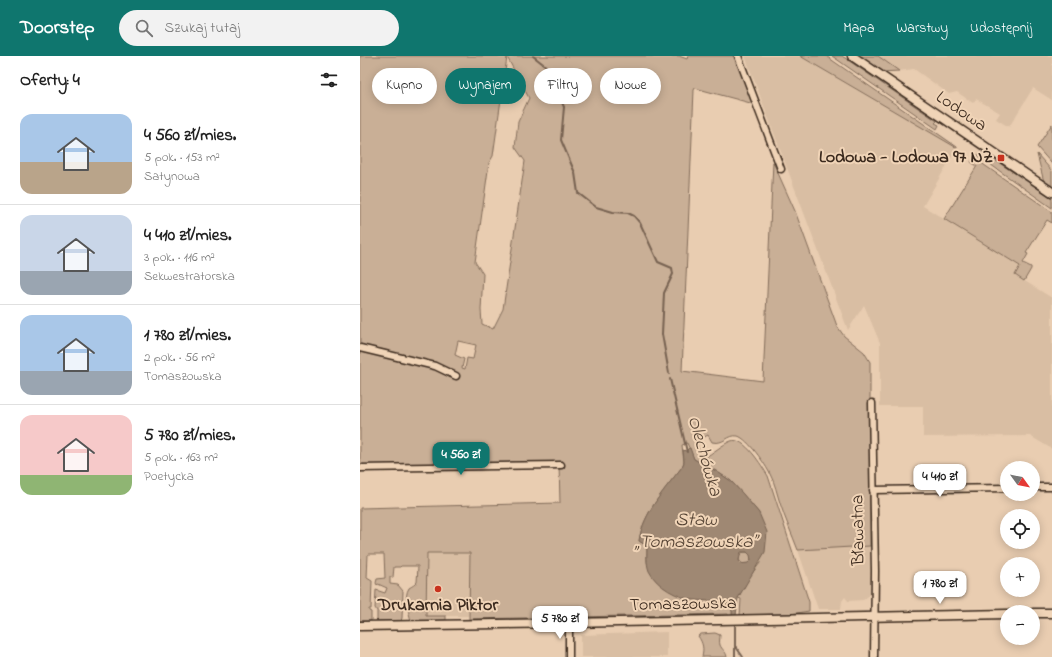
<!DOCTYPE html>
<html lang="pl">
<meta charset="utf-8">
<style>
:root{--surface:#fff;--page:#f2f2f2;--text:#222;--muted:#767676;--line:#e0e0e0;--accent:#0f766e}
body{margin:0;font-family:"Indie Flower",sans-serif;background:var(--page);color:var(--text);height:100vh;display:flex;flex-direction:column;font-size:15px;white-space:nowrap}
*{box-sizing:border-box;margin:0}
p{font-size:13px;color:var(--muted)}
.icon{flex:none;width:22px;height:22px;fill:none;stroke:currentColor;stroke-width:2;stroke-linecap:round;stroke-linejoin:round}
.map{position:relative;flex:1;overflow:hidden}
.sheet{display:flex;flex-direction:column;background:var(--surface);width:360px}
.sheet>*{flex:none}
.guide{position:absolute;left:12px;top:12px;width:380px;height:36px;display:flex;gap:8px}
.needle{width:26px;rotate:123deg}
.fabs{position:absolute;left:640px;top:405px;display:grid;gap:8px}
.fabs a{display:grid;place-items:center;width:40px;height:40px;border-radius:50%;background:var(--surface);box-shadow:0 2px 10px #0003;font-size:20px}
.price{position:absolute;translate:-50% -34px;padding:0 9px;border-radius:8px;background:#fff;color:#222;font-size:13px;line-height:26px;filter:drop-shadow(0 1px 2px #0008)}
.price::after{content:'';position:absolute;left:50%;top:24px;width:12px;height:9px;margin-left:-6px;background:inherit;clip-path:polygon(0 0,100% 0,50% 100%)}
.price.active{background:var(--accent);color:#fff}
ul{padding:0;list-style:none}
li{display:flex;align-items:center;gap:12px;height:100px;padding:0 20px}
li+li{border-top:1px solid var(--line)}
li span{display:grid;place-items:center;flex:none;width:112px;height:80px;border-radius:12px;color:#555}
li>.icon{margin-inline-start:auto}
span .icon{width:48px;height:48px;fill:#fffc;stroke-width:1}
li b{font-size:17px}
h2{display:flex;justify-content:space-between;align-items:center;height:48px;padding:0 20px;font-size:17px}
.pill{padding:0 14px;border-radius:18px;background:var(--surface);box-shadow:0 2px 10px #0003;font-size:14px;line-height:36px}
.pill.active{background:var(--accent);color:#fff}
header{display:flex;align-items:center;gap:24px;box-sizing:border-box;height:56px;padding:0 20px;background:var(--accent);color:#fff}
header strong{font-size:19px}
nav{display:flex;gap:22px;margin-inline-start:auto;font-size:14px}
.search{width:280px;height:36px;background:var(--page);display:flex;align-items:center;gap:10px;box-sizing:border-box;padding:0 14px;border-radius:22px;color:var(--muted);font-size:15px}
main{display:flex;flex:1;min-height:0}
.map>svg:first-child{display:block}
</style>
<header>
<strong>Doorstep</strong>
<div class="search"><svg class="icon" aria-label="search" viewBox="0 0 24 24"><circle cx="10" cy="10" r="6"/><path d="M15 15l6 6"/></svg>Szukaj tutaj</div>
<nav><a>Mapa</a><a>Warstwy</a><a>Udostępnij</a></nav>
</header>
<main>
<section class="sheet">
<h2>Oferty: 4<svg class="icon" aria-label="filters" viewBox="0 0 24 24"><path d="M4 7h16M4 17h16"/><circle cx="9" cy="7" r="2"/><circle cx="15" cy="17" r="2"/></svg></h2>
<ul>
<li><span style="background:linear-gradient(#a9c7e8 60%,#b9a48a 0)"><svg class="icon" aria-label="home" viewBox="0 0 24 24"><path d="M3 11l9-7 9 7M6 9v11h12V9"/></svg></span><div><b>4 560 zł/mies.</b><p>5 pok. · 153 m²</p><p>Satynowa</p></div></li>
<li><span style="background:linear-gradient(#c9d6e8 70%,#9aa5b1 0)"><svg class="icon" aria-label="home" viewBox="0 0 24 24"><path d="M3 11l9-7 9 7M6 9v11h12V9"/></svg></span><div><b>4 410 zł/mies.</b><p>3 pok. · 116 m²</p><p>Sekwestratorska</p></div></li>
<li><span style="background:linear-gradient(#a9c7e8 70%,#9aa5b1 0)"><svg class="icon" aria-label="home" viewBox="0 0 24 24"><path d="M3 11l9-7 9 7M6 9v11h12V9"/></svg></span><div><b>1 780 zł/mies.</b><p>2 pok. · 56 m²</p><p>Tomaszowska</p></div></li>
<li><span style="background:linear-gradient(#f6c9c9 75%,#8fb573 0)"><svg class="icon" aria-label="home" viewBox="0 0 24 24"><path d="M3 11l9-7 9 7M6 9v11h12V9"/></svg></span><div><b>5 780 zł/mies.</b><p>5 pok. · 163 m²</p><p>Poetycka</p></div></li>
</ul>
</section>
<div class="map">
<svg width="692" height="601" viewBox="0 0 692 601">
<rect width="100%" height="100%" fill="#e9cdb1"/>
<filter id="ink" filterUnits="userSpaceOnUse"><feTurbulence type="fractalNoise" baseFrequency=".025" numOctaves="2"/><feDisplacementMap in="SourceGraphic" scale="8" xChannelSelector="R" yChannelSelector="G"/><feConvolveMatrix kernelMatrix="1 2 1 2 8 2 1 2 1" color-interpolation-filters="sRGB"/></filter>
<g filter="url(#ink)">
<g fill="#d9bea3">
<polygon points="385,0 440,0 597,92 563,150 660,210 655,219 692,242 692,393 670,380 563,381 563,350 520,350 520,287 504,249 488,274"/>
<polygon points="518,0 692,0 692,44 673,32 649,71 636,63 640,57 618,44 616,43 613,47 597,36 589,38 554,13 539,15"/>
<polygon points="484,490 510,490 511,538 503,544 488,545 485,541 482,545 481,553 458,553 438,494"/>
<polygon points="67,497 110,497 109,560 66,560"/>
<polygon points="307,576 307,601 221,601 221,579"/>
</g>
<g fill="#c9af96" stroke="#826c5a" fill-rule="evenodd">
<path d="M0,0H319L327,3L328,0H376L394,48L335,32L334,34L322,315L403,325L413,106L435,155L477,270L484,280L504,296L510,306V490L438,494C432,478 425,463 420,447C417,438 415,427 410,418C406,409 388,383 378,380C368,378 364,389 352,386L348,379L335,386L344,402C353,397 363,388 371,385C384,380 402,410 408,420L449,546V555L430,558L380,559L381,543L378,542L390,520L400,507L399,457L371,425L356,415L334,403L327,387L322,389L324,406L322,411C305,433 283,457 279,485L287,490V506L290,515L305,532L365,547C371,550 373,553 372,560H368V558L109,563L110,497H67L66,560H86V564L51,565C49,556 43,541 49,532C52,530 55,529 57,526L58,510H41L40,511H34L33,521H30V528L38,529L43,535L42,562L41,565H17V555L15,552L16,534L25,537L27,532L18,528L17,529L16,527L17,523L25,522L24,498H8L7,522L12,525L11,553H9V555L11,556V565H0V452L200,447L199,408L113,409L0,416ZM147,1L169,42L158,66L155,91L165,105L143,253L133,273L122,268L121,254L123,218L115,206L129,107L133,100ZM98,285L116,289L113,303L107,302L105,313L102,312L104,303L95,299Z"/>
<polygon points="440,0 466,0 597,91 597,92"/>
<polygon points="472,0 482,0 577,65 575,67 579,69 577,73"/>
<polygon points="499,0 518,0 539,15 521,16"/>
<polygon points="692,68 692,108 677,91"/>
<polygon points="623,96 692,142 692,152 617,99"/>
<polygon points="677,98 692,115 692,131 684,126"/>
<polygon points="614,102 692,156 692,167 687,164 666,197 668,198 663,207 671,211 671,213 664,225 655,219 660,210 584,163 617,110 611,106"/>
<circle cx="385" cy="502" r="6"/>
<path d="M355,577L360,579C360,582 359,586 360,589C362,594 366,595 367,601H342C344,593 343,587 338,580L341,578Z"/>
</g>
<path fill="#9f8873" stroke="#776251" fill-rule="evenodd" d="M329,392H330L334,403L356,415L371,425L383,438L399,457L407,476L405,496L378,542L376,560H372C373,554 371,549 366,547C356,544 344,545 335,544C318,542 297,531 289,515C286,507 287,498 287,490L279,485C283,457 305,433 322,411L324,406L323,394L326,395ZM381,496H387L390,499L391,504L388,507L380,508L379,504Z"/>
<g fill="none" stroke-linecap="round" stroke-linejoin="round">
<g stroke="#776251" stroke-width="2">
<polyline points="173,0 187,11 204,51 201,84 215,117 218,137 236,151 253,156 268,157 274,160 280,167 298,206 312,212 313,218 304,237 302,278 309,317"/>
<polyline points="310,323 327,396"/>
<polyline points="375,566 375,601"/>
<polyline points="376,591 383,601"/>
</g>
<g stroke="#3b2a1e" stroke-width="9">
<g id="minor">
<polyline points="378,0 421,113"/>
<polyline points="0,292 75,310 96,320"/>
<polyline points="512,347 515,515 514,601"/>
<polyline points="0,412 201,409"/>
<polyline points="673,431 692,431"/>
<polyline points="513,434 647,432"/>
<polyline points="209,567 209,601"/>
</g>
</g>
<g stroke="#3b2a1e" stroke-width="11">
<g id="tertiary">
<polyline points="492,0 692,136"/>
<polyline points="673,557 692,557"/>
<polyline points="0,570 209,567 647,558"/>
</g>
</g>
<use href="#minor" stroke="#f0d4b7" stroke-width="6"/>
<use href="#tertiary" stroke="#f0d4b7" stroke-width="8"/>
</g>
</g>
<g fill="#c8321e" stroke="#f0d4b7" stroke-width="1.5">
<rect x="637" y="98" width="8" height="8" rx="2"/>
<circle cx="78" cy="533" r="4"/>
</g>
<g text-anchor="middle" dominant-baseline="central" stroke-width="4" stroke-linejoin="round" paint-order="stroke">
<g font-size="18" fill="#3b2a1e" stroke="#f0d4b7">
<text transform="translate(601 56) rotate(34)">Lodowa</text>
<text transform="translate(499 474) rotate(-91)">Bławatna</text>
<text transform="translate(323 549) rotate(-1)">Tomaszowska</text>
</g>
<g font-size="18" font-weight="bold" fill="#3b2a1e" stroke="#f0d4b7" text-anchor="end">
<text x="633" y="102">Lodowa - Lodowa 97 NŻ</text>
<text x="78" y="550" text-anchor="middle">Drukarnia Piktor</text>
</g>
<g font-size="19" font-style="italic" fill="#544233" stroke="#f0d4b7">
<text transform="translate(344 400) rotate(74)">Olechówka</text>
<text x="336" y="464">Staw<tspan x="336" dy="22">„Tomaszowska”</tspan></text>
</g>
</g>
</svg>
<div class="fabs">
<a><svg class="needle" viewBox="-14 -14 28 28"><path d="M0-13l5 13h-10z" fill="#e53935"/><path d="M0 13l5-13h-10z" fill="#767676"/></svg></a>
<a><svg class="icon" aria-label="locate" viewBox="0 0 24 24"><circle cx="12" cy="12" r="6"/><path d="M12 2v4M12 18v4M2 12h4M18 12h4"/></svg></a>
<a>+</a>
<a>−</a>
</div>
<b class="price active" style="left:101px;top:420px">4 560 zł</b>
<b class="price" style="left:580px;top:442px">4 410 zł</b>
<b class="price" style="left:580px;top:549px">1 780 zł</b>
<b class="price" style="left:200px;top:584px">5 780 zł</b>
<div class="guide">
<a class="pill">Kupno</a>
<a class="pill active">Wynajem</a>
<a class="pill">Filtry</a>
<a class="pill">Nowe</a>
</div>
</div>
</main>
